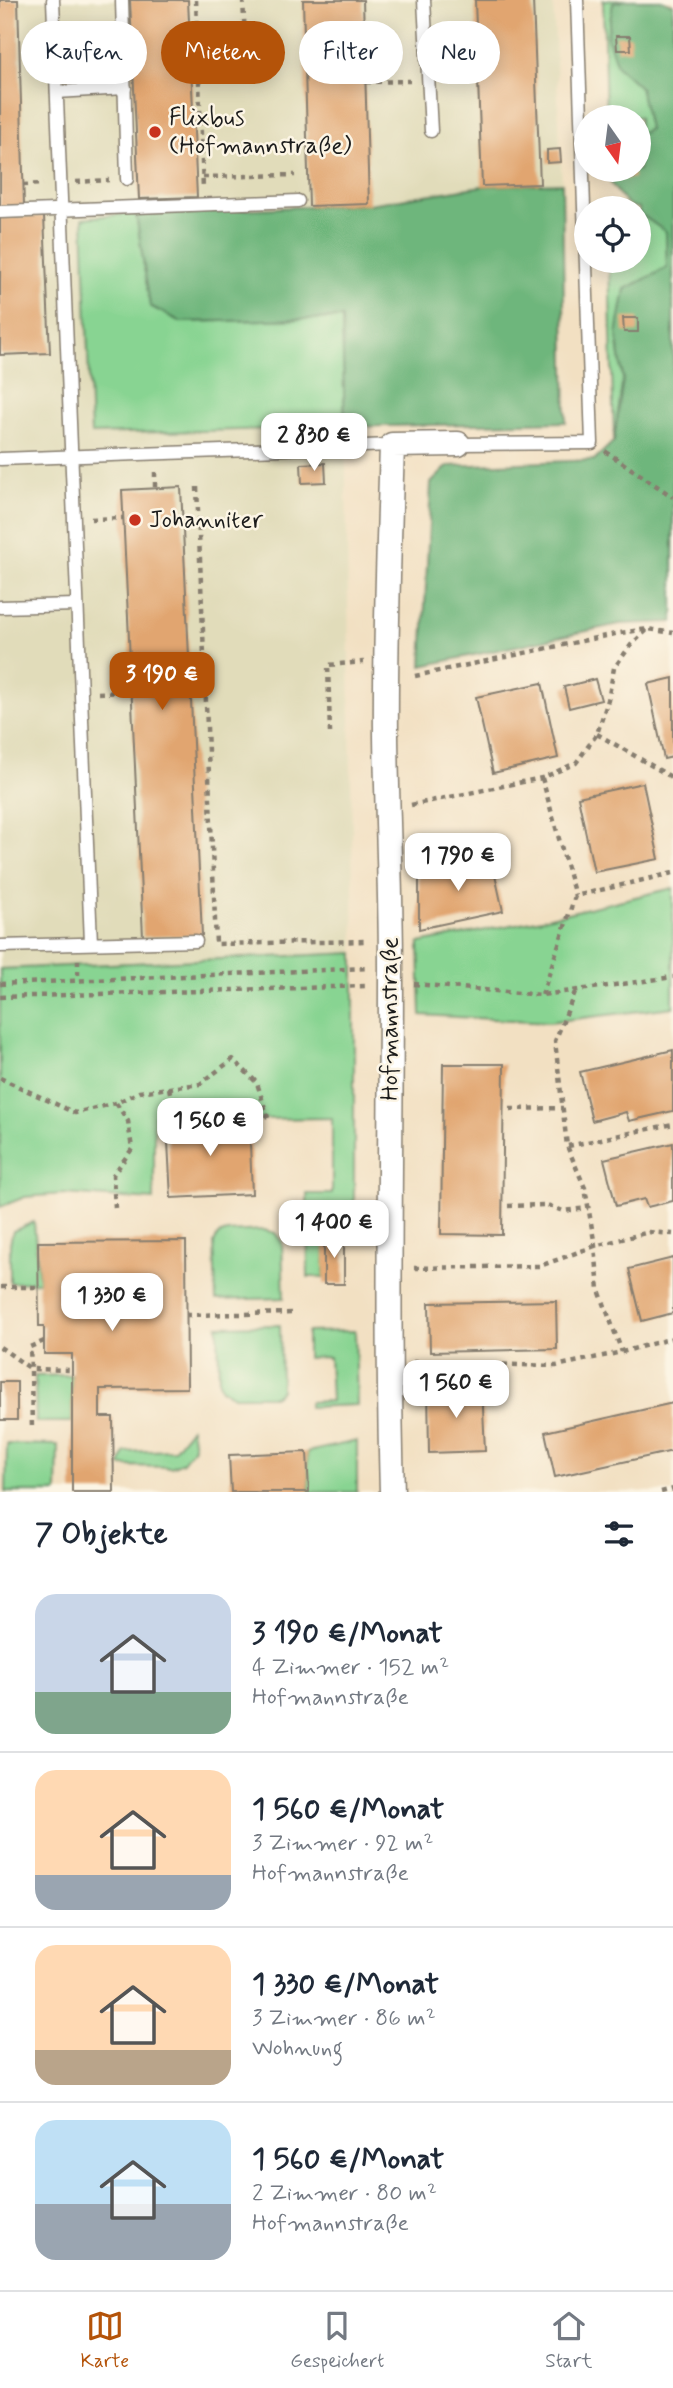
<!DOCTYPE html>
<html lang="de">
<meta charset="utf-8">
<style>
:root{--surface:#fff;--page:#f6f6f7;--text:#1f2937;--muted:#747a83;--line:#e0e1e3;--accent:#b45309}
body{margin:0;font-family:Mynerve,sans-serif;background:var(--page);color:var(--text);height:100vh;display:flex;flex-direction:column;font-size:26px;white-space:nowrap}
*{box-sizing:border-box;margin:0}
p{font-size:23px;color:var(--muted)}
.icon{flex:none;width:38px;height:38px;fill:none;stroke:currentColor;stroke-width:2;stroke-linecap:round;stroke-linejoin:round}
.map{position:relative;height:1492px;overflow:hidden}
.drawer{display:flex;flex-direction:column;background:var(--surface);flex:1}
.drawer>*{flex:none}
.top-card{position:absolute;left:21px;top:21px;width:632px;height:63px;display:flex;gap:14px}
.needle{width:46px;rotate:166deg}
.fabs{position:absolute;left:574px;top:105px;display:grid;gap:14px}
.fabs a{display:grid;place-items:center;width:77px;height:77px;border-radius:50%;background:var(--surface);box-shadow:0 4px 18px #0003;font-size:35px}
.price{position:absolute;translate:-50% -60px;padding:0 16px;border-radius:14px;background:#fff;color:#222;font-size:23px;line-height:46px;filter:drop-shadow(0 2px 4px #0008)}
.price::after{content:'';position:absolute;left:50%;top:42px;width:21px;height:16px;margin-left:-10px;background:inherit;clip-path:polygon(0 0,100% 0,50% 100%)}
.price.current{background:var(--accent);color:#fff}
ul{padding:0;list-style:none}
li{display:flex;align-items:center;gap:21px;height:175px;padding:0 35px}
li+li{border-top:2px solid var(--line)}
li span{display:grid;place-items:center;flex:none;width:196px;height:140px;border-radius:21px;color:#555}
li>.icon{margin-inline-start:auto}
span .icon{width:84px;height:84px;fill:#fffc;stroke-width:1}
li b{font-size:30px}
h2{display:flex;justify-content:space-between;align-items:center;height:84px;padding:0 35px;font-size:30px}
.tag{padding:0 24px;border-radius:32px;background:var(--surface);box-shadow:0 4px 18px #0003;font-size:24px;line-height:63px}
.tag.current{background:var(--accent);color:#fff}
.tabs{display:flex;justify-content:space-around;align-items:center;height:98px;border-top:2px solid var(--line);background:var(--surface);font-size:19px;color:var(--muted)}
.tabs a{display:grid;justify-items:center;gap:4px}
.tabs .current{color:var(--accent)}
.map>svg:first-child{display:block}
</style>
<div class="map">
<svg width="673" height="1492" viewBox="0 0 673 1492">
<rect width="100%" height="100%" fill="#fcf5e5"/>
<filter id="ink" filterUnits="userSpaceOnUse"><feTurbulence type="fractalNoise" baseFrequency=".0143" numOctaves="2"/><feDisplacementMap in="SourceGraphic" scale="14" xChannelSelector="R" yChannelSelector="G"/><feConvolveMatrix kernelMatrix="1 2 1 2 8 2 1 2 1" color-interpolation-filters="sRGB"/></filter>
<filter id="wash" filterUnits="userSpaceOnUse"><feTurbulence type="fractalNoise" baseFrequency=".00686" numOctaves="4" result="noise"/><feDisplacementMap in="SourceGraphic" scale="28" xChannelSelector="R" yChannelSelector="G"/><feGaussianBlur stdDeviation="1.57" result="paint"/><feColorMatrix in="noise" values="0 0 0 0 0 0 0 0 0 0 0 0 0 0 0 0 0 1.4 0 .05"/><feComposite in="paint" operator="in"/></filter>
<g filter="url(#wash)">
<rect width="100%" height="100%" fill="#f2e0c2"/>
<polygon fill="#e1dcba" points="0,0 553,0 562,183 566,422 345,427 354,953 0,969"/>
<g fill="#88d492" stroke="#527857" stroke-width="2">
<polygon points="603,0 628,0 613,3 617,66 640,86 650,129 639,134 639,117 606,117"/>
<polygon points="136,213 150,306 181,322 342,318 345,427 91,434 83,218"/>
<polygon points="639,213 666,232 667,269 617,334 623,379 614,441 609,261 639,261"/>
<polygon points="673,888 673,1007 549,1022 421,1015 419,943 542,919"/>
<polygon points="354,953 354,1235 325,1236 324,1277 308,1277 307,1194 332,1194 332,1118 259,1119 251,1112 154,1116 154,1200 63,1194 25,1197 0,1207 0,969"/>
<polygon points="34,1222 39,1282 10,1283 10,1243 13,1231"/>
<polygon points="264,1230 275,1233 282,1242 284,1298 216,1300 214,1243 218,1235 227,1232"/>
<polygon points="280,1325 281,1390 275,1396 234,1396 221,1389 219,1381 218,1326"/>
<polygon points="355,1331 357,1405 309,1407 309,1402 331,1401 329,1357 307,1358 307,1332"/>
<polygon points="72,1375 72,1422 36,1422 35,1376"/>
<polygon points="191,1428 194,1447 183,1462 171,1467 120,1466 125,1452 174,1450"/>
<polygon points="357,1441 357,1492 309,1492 307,1452"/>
<polygon points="7,1444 58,1445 57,1492 6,1492"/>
</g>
<g fill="#6eb67c" stroke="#45694c" stroke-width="2">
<path d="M628,0H661L673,4V622L620,624L422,666L431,483L448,466L594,460L614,441L623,379L617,334L625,289L667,268L666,232L639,213V208C625,208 618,192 610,182L613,170H639V134L649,129L640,87L617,66L607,37L613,3Z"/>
<polygon points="562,183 566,422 345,427 342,318 181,322 150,306 136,214 369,204 482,186"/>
</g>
<g id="blocks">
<g fill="#e1a56f">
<polygon points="0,0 18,0 24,206 0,207"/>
<polygon points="130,0 188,0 197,197 139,199"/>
<polygon points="303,0 363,0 369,204 309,206"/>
<polygon points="475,0 533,0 540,184 482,186"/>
<polygon points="616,36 630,36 631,50 617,50"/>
<polygon points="560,149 561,162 547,163 547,150"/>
<polygon points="619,170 633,170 634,178 619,179"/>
<polygon points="44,216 50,353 0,355 0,218"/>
<polygon points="623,318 638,318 638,332 624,332"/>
<polygon points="325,463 326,482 302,483 301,464"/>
<polygon points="181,487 202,935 143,937 122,490"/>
<polygon points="673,678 673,757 664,759 648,684"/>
<polygon points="595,679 601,700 569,708 564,687"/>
<polygon points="542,683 558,758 493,773 476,697"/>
<polygon points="643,783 659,859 594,872 578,797"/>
<polygon points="491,857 503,911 419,929 419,874"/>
<polygon points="673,1050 673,1111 629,1121 626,1112 592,1121 580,1072"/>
<polygon points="443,1064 504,1064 502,1235 441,1234"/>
<polygon points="249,1119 252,1194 171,1198 167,1123"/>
<polygon points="673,1143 673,1201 647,1207 644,1199 616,1206 604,1159"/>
<polygon points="324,1235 344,1236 344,1284 324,1284"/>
<polygon points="186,1241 187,1388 100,1389 100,1417 113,1417 114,1492 72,1492 72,1354 44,1354 44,1326 39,1326 38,1242"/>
<polygon points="673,1258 673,1313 642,1321 629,1269"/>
<polygon points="556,1301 557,1349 430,1352 429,1303"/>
<rect x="0" y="1382" width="17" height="38"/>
<polygon points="428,1387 482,1387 485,1451 429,1453"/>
<polygon points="673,1403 673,1451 555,1477 545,1432"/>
<polygon points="307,1452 309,1492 231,1492 229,1455"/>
</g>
</g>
</g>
<g filter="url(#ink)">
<use href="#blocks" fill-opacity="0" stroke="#877e6f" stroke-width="2"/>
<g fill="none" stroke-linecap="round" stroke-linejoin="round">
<g stroke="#877e6f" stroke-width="15">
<g id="service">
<polyline points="53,0 91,943"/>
<polyline points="122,0 127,179"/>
<polyline points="424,0 431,131"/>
<polyline points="57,92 125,88"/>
<polyline points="0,212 298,201"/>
<polyline points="458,444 592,443 577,0"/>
<polyline points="0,459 392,445"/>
<polyline points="0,607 76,605"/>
<polyline points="0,946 196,941"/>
</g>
</g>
<g stroke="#877e6f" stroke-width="27">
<path id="minor" d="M392,1492C387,1318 391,1143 391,968C391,891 387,813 386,736C385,639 389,542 392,445L458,444"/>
</g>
<g stroke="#877e6f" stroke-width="4.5" stroke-dasharray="5 5" stroke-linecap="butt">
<polyline points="196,0 203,189"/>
<polyline points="243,0 246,56"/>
<polyline points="366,82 410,81"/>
<polyline points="203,177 295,175"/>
<polyline points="76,182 109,180"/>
<polyline points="23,185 43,184"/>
<polyline points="294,420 302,419"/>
<polyline points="605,451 673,497"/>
<polyline points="155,472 155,488"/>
<polyline points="197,487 216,944 368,941"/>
<polyline points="91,519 123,518"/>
<polyline points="189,671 204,670"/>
<polyline points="415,676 620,633 648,629 673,633"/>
<polyline points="98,693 131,692"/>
<polyline points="330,733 328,665 364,662"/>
<polyline points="597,734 673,778"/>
<polyline points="542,778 575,896"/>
<polyline points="411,805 542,778 576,763 597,734 608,700 614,668 631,645 648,629"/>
<polyline points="78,960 78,980"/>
<polyline points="0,984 369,968"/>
<polyline points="414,984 542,995 673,977"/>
<polyline points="575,992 555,1041 567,1146 585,1188 595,1246 599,1290 622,1352"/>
<polyline points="542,995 575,896 673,873"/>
<polyline points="0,997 366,986"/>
<polyline points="0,1078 75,1113 116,1103"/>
<polyline points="169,1088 177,1123"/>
<polyline points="510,1109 563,1108"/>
<polyline points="568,1146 673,1124"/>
<polyline points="508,1206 547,1205 563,1211 588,1208"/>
<polyline points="115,1208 113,1175 132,1149 128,1121 116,1103 139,1092 200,1084 233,1059 257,1083 268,1118"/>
<polyline points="414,1268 540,1266 595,1246 649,1232 673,1234"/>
<polyline points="1,1287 39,1287"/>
<polyline points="186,1315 295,1313"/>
<polyline points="44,1341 30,1347 31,1369 72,1370"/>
<polyline points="0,1347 31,1369 32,1431"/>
<polyline points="413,1362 556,1366 622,1352 673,1338"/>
<polyline points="661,1492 673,1489"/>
</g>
<use href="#service" stroke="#fff" stroke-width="12"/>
<use href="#minor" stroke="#fff" stroke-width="24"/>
</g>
</g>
<g fill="#c8321e" stroke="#fcf5e5" stroke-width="2.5">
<circle cx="155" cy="132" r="7"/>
<circle cx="135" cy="520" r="7"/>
</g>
<g text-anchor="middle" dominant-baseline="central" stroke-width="5" stroke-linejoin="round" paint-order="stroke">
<g font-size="24" fill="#1c1c1c" stroke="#fcf5e5" text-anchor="start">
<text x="169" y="118">Flixbus<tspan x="169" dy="28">(Hofmannstraße)</tspan></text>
<text x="149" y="520">Johanniter</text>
</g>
<g font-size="24" fill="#1c1c1c" stroke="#fcf5e5">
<text transform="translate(390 1019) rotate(-90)">Hofmannstraße</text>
</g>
</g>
</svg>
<div class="fabs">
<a><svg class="needle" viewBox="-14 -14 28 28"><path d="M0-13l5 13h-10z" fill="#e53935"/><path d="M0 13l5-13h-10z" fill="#747a83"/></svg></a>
<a><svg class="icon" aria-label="locate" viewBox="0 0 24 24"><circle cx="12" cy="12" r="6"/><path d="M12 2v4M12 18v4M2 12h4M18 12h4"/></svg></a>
</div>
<b class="price" style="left:314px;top:473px">2 830 €</b>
<b class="price current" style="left:162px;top:712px">3 190 €</b>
<b class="price" style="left:458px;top:893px">1 790 €</b>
<b class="price" style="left:210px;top:1158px">1 560 €</b>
<b class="price" style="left:334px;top:1260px">1 400 €</b>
<b class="price" style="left:112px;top:1333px">1 330 €</b>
<b class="price" style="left:456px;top:1420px">1 560 €</b>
<div class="top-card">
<a class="tag">Kaufen</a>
<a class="tag current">Mieten</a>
<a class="tag">Filter</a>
<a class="tag">Neu</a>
</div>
</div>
<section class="drawer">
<h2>7 Objekte<svg class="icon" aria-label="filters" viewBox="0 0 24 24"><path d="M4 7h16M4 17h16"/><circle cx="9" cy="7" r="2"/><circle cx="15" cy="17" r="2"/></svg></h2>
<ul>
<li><span style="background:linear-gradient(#c9d6e8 70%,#7fa58c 0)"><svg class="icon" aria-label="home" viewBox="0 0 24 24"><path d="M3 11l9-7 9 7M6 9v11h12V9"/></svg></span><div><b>3 190 €/Monat</b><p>4 Zimmer · 152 m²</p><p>Hofmannstraße</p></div></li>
<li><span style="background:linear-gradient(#ffd9b3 75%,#9aa5b1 0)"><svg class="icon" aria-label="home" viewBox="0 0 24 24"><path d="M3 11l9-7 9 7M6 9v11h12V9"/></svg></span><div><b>1 560 €/Monat</b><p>3 Zimmer · 92 m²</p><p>Hofmannstraße</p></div></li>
<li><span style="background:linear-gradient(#ffd9b3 75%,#b9a48a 0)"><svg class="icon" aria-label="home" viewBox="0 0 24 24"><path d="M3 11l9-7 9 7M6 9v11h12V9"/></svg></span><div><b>1 330 €/Monat</b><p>3 Zimmer · 86 m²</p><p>Wohnung</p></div></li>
<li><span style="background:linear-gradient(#bfe0f5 60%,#9aa5b1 0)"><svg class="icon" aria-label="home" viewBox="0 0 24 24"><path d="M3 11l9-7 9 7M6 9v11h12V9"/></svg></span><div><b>1 560 €/Monat</b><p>2 Zimmer · 80 m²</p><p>Hofmannstraße</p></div></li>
</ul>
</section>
<nav class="tabs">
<a class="current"><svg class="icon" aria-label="map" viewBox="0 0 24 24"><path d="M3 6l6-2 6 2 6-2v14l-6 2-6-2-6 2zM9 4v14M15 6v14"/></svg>Karte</a>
<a><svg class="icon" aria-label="saved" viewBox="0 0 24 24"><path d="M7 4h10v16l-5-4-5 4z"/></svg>Gespeichert</a>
<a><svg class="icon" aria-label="home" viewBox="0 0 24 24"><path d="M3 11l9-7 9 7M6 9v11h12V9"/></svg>Start</a>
</nav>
